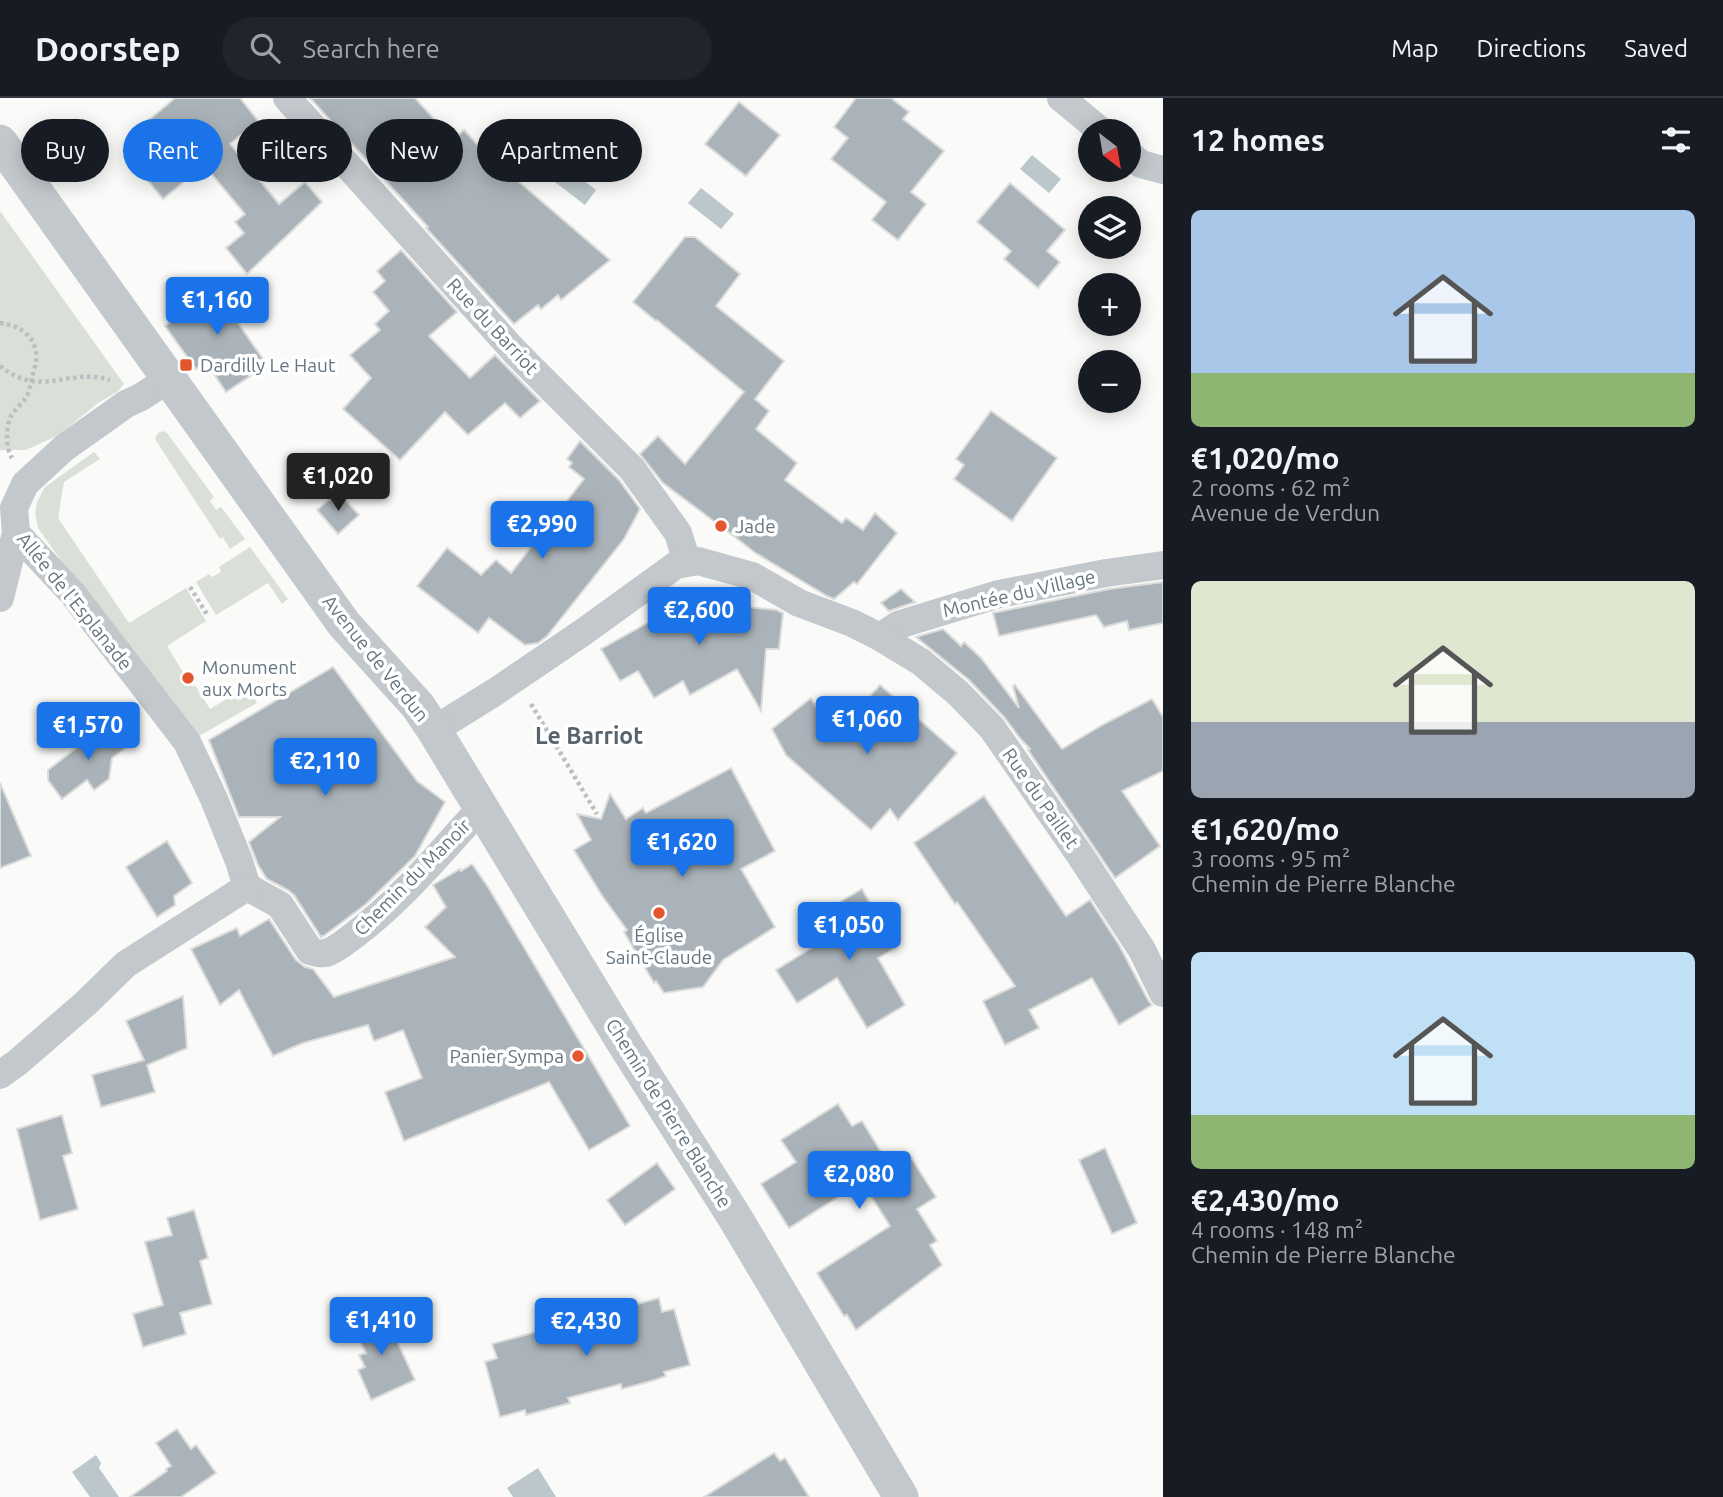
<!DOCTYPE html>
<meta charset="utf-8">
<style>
:root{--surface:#171b24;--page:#20242c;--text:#f1f3f6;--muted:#9ea1a6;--line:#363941;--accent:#1a73e8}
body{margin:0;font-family:Ubuntu,sans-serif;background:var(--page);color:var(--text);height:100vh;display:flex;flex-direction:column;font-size:26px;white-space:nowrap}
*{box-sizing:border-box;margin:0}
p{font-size:23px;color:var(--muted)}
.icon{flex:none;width:38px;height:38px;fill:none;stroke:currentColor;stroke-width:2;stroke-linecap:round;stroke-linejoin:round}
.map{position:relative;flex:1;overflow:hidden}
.details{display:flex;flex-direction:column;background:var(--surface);width:560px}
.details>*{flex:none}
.top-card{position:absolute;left:21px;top:21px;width:665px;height:63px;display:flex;gap:14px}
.needle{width:46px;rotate:149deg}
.fabs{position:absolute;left:1078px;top:21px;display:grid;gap:14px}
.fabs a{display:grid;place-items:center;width:63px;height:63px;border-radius:50%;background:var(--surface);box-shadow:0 4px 18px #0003;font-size:35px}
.price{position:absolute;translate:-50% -60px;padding:0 16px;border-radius:7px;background:var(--accent);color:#fff;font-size:23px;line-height:46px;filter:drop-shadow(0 2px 4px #0008)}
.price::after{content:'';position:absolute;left:50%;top:42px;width:21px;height:16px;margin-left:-10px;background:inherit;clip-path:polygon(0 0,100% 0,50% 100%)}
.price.active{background:#222;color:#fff}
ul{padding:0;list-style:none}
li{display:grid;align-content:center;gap:14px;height:371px;padding:0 28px}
li span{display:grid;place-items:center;height:217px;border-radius:10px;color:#555}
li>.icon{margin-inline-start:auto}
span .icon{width:126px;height:126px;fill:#fffc;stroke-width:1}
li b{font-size:30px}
h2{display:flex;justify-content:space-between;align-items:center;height:84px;padding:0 28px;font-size:30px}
.chip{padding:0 24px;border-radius:32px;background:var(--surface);box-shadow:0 4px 18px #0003;font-size:24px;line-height:63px}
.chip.active{background:var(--accent);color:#fff}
header{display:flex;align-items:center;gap:42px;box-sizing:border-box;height:98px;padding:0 35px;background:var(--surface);border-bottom:2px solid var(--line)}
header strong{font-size:33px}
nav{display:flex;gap:38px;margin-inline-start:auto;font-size:24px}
.search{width:490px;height:63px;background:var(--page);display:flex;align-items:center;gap:18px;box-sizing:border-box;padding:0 24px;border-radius:38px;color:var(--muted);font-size:26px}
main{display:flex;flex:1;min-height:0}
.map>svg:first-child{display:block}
</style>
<header>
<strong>Doorstep</strong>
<div class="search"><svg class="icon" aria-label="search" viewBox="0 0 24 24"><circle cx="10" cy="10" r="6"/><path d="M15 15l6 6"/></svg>Search here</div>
<nav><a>Map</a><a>Directions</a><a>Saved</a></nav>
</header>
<main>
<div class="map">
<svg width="1163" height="1399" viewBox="0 0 1163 1399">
<rect width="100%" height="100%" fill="#fafaf8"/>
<g fill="#dadfd7">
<polygon points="0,113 124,286 117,294 98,305 59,337 26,352 0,352"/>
<polygon points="163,333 167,335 214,399 210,403 216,412 221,409 245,441 230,451 223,439 220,441 155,341 158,335"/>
<polygon points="94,354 100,361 64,384 58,420 129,525 186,490 206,523 167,548 192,589 195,587 210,611 247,589 257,605 199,638 81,491 38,430 35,415 37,404 45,389"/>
<polygon points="250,449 288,501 282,506 268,485 216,517 196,484 209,476 212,479 221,474 219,469"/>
</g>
<g fill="#bbc7cb">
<polygon points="1032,57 1061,81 1049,95 1020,71"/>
<polygon points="566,69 596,92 585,107 555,84"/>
<polygon points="701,90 734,116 721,131 688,105"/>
<polygon points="96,1357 101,1365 99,1370 119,1399 90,1399 72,1374"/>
<polygon points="538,1370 556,1399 513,1399 507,1390"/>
</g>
<g fill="#aab3b9" stroke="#dcdcda" stroke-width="2">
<polygon points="175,0 240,0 258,23 230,46 279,106 305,84 322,104 247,176 226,150 244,135 235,124 245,116 204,67 163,101 123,52 146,34 142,28"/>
<polygon points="310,0 415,0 453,42 464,32 483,53 610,162 561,202 558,197 541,211 538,207 514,226 426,130 428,129"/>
<polygon points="856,0 891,0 909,14 903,21 944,53 911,94 926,106 898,142 872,122 886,104 831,61 848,40 834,29"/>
<polygon points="739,4 780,37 746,78 705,46"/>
<polygon points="1010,85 1065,132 1047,153 1060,164 1038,190 1004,161 1011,153 977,124"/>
<polygon points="685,139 695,139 740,176 716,208 784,263 755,301 769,313 756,331 797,365 785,382 842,425 846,420 863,432 875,415 897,435 857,486 854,484 834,501 827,498 754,454 735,439 663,385 640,356 658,338 685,366 744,294 657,222 656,223 633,204"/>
<polygon points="401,152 457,214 429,238 470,280 495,257 540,303 520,320 505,305 468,337 445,314 400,362 343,311 371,280 350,257 380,232 375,226 389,213 373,194 385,183 377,173"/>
<polygon points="223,182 245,213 234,219 267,267 226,294 206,264 196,271 165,228"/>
<polygon points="991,313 1057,360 1012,423 954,381 964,367 956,361"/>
<polygon points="580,343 619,382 640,411 624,441 547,538 538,545 525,547 489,520 478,535 417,488 447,450 481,477 496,462 511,475 584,381 569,369 572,365 567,361"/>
<polygon points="338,394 359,417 338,436 317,412"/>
<polygon points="1163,484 1163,525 1129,532 1127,523 1104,529 1096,517 999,538 993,515 1109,491"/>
<polygon points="901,491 915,504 889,513 881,505"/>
<polygon points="687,503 777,512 783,515 779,551 766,551 761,613 737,571 690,597 683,583 654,600 638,573 620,583 601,551"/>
<polygon points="943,531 961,548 964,544 981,560 1019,610 1013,588 1015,587 1062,651 1104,626 1152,601 1163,619 1163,673 1122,693 1160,748 1115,780 1028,652 1030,651 1019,639 1004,619 969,582 916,539"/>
<polygon points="333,569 417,683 445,704 415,758 366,806 325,837 321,839 294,797 288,792 267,781 258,767 249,744 280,719 239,719 209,642"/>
<polygon points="880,587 957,655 898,722 890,711 871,732 786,657 772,631 811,600 833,640"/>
<polygon points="110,624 128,648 112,660 109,681 94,692 87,682 62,701 48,682 48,672"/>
<polygon points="731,670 775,753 741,771 775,829 723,862 703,889 664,895 656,883 654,885 624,834 627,832 603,799 574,752 591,742 577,716 601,721 610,696 626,721 643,710 646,715"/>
<polygon points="0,685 31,758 0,770"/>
<polygon points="984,698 1066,818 1090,802 1119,847 1148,902 1152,907 1119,927 1092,880 1029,912 1039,930 1005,947 983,903 1015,888 957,804 955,806 914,745"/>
<polygon points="167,743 192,785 174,798 175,807 157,819 126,769"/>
<polygon points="472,766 488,789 630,1028 589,1052 549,984 404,1043 385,994 422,980 403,932 374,943 368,927 303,945 273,958 239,892 220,907 191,851 237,830 240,838 269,821 296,862 305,869 313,871 334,899 455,859 425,829 446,809 433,787 460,771 461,773"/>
<polygon points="862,791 895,850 878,860 905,907 867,930 837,880 797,905 776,872 841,832 828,811"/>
<polygon points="183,898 187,950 147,967 155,994 101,1009 92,977 144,962 126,923"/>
<polygon points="838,1006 852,1028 862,1023 889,1067 908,1055 936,1099 917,1111 937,1143 930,1147 942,1167 856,1232 847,1217 844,1218 817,1175 890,1128 862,1084 789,1130 761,1086 796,1064 781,1042"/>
<polygon points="62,1017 72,1055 63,1058 78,1111 40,1122 17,1031"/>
<polygon points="1105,1050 1137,1125 1112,1136 1079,1062"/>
<polygon points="657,1065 675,1091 625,1127 607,1102"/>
<polygon points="194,1112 208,1160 200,1163 212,1206 180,1215 186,1236 143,1249 133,1216 163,1207 145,1144 172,1137 167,1120"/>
<polygon points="659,1200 662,1214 674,1211 690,1267 664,1274 666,1278 655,1282 622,1291 621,1286 568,1300 570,1305 526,1317 525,1312 500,1319 485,1264 497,1260 492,1246"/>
<polygon points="383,1213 415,1282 371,1302 358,1272 365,1269 359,1257 366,1255 352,1227"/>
<polygon points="177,1331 191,1351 196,1347 216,1375 181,1399 130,1399 167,1373 166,1371 171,1368 156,1345"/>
<polygon points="774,1355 780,1363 785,1360 809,1399 704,1399"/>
</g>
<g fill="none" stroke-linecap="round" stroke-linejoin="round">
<g stroke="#bbbfc2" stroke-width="4.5" stroke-dasharray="3.5 3.5" stroke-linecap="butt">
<path d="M0,225C21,227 39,241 36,264C35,269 33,275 32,280C30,287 30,294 25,301C20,308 12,313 9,323C6,335 6,350 12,360"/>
<path d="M0,268C41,301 69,269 110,282"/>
<polyline points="190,489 208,518"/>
<polyline points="531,606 597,716"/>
</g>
<g stroke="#c3c8cc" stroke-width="28">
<polyline points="287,0 515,254 632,371 678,435 687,464"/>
<polyline points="1061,0 1101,33"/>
<polyline points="1129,56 1141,66 1163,72"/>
<polyline points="16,435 73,496 187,644 214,701 239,763 247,789"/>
<polyline points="0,500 16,435 14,410 25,386 64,350 126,306 141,299 170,280"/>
<polyline points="880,539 898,527 999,496 1106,475 1163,467"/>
<polyline points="434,632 495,594 582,535 676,467 698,463 752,478 799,505 852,525 880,539 921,564 958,595 992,630 1080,757 1142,852 1163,895"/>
<path d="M247,789L280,807L310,853C316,855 320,856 326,855C336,852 345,844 353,838C402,802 441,753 482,709"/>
<polyline points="0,977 18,964 86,905 126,866 247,789"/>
</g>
<polyline stroke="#c3c8cc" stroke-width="35" points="0,44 344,526 418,608 434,632 624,945 734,1118 901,1399"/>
</g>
<g fill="#e4572e" stroke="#fff" stroke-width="2.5">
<rect x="179" y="260" width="14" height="14" rx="3.5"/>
<circle cx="721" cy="428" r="7"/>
<circle cx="188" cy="580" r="7"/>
<circle cx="659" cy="815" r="7"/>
<circle cx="578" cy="958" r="7"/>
</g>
<g text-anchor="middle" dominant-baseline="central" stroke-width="7" stroke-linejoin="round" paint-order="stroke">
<g font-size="19" fill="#657683" stroke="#fff">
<text transform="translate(493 228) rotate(47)">Rue du Barriot</text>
<text transform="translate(1019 495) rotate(-13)">Montée du Village</text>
<text transform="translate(75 503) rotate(51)">Allée de l'Esplanade</text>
<text transform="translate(376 560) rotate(51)">Avenue de Verdun</text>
<text transform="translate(1041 700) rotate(55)">Rue du Paillet</text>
<text transform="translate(412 779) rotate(-45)">Chemin du Manoir</text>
<text transform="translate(669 1015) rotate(58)">Chemin de Pierre Blanche</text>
</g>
<g font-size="19" fill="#657683" stroke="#fff" text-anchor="start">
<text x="200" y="267">Dardilly Le Haut</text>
<text x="735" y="428">Jade</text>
<text x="202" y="569">Monument<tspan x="202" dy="22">aux Morts</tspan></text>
<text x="659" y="837" text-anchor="middle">Église<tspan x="659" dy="22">Saint-Claude</tspan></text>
<text x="564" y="958" text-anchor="end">Panier Sympa</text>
</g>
<g font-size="23" font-weight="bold" fill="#57646e" stroke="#fff">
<text x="589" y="637">Le Barriot</text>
</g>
</g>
</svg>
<div class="fabs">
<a><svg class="needle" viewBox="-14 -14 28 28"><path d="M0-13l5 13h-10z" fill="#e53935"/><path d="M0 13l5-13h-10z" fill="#9ea1a6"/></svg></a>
<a><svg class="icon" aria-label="layers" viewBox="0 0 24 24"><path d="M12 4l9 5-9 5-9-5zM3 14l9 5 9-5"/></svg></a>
<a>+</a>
<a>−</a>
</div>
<b class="price" style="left:217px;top:239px">€1,160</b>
<b class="price active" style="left:338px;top:415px">€1,020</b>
<b class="price" style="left:542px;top:463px">€2,990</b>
<b class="price" style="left:699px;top:549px">€2,600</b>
<b class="price" style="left:867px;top:658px">€1,060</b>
<b class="price" style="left:88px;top:664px">€1,570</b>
<b class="price" style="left:325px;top:700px">€2,110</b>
<b class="price" style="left:682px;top:781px">€1,620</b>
<b class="price" style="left:849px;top:864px">€1,050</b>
<b class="price" style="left:859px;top:1113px">€2,080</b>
<b class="price" style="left:381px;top:1259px">€1,410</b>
<b class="price" style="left:586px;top:1260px">€2,430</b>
<div class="top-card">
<a class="chip">Buy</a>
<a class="chip active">Rent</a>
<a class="chip">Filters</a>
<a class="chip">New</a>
<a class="chip">Apartment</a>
</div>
</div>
<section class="details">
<h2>12 homes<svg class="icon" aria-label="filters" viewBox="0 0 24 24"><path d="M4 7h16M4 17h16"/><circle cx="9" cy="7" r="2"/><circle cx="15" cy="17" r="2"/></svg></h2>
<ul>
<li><span style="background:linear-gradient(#a9c7e8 75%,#8fb573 0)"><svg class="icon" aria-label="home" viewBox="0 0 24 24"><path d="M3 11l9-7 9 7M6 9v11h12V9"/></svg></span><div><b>€1,020/mo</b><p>2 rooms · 62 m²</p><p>Avenue de Verdun</p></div></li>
<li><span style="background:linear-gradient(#dfe7d0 65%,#9aa5b1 0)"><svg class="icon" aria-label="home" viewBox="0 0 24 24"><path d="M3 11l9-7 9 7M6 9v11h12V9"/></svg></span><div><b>€1,620/mo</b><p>3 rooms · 95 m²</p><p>Chemin de Pierre Blanche</p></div></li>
<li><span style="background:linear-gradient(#bfe0f5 75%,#8fb573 0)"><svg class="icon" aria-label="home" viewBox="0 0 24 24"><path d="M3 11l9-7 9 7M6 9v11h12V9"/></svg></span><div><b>€2,430/mo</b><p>4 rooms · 148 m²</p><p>Chemin de Pierre Blanche</p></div></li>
</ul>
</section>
</main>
